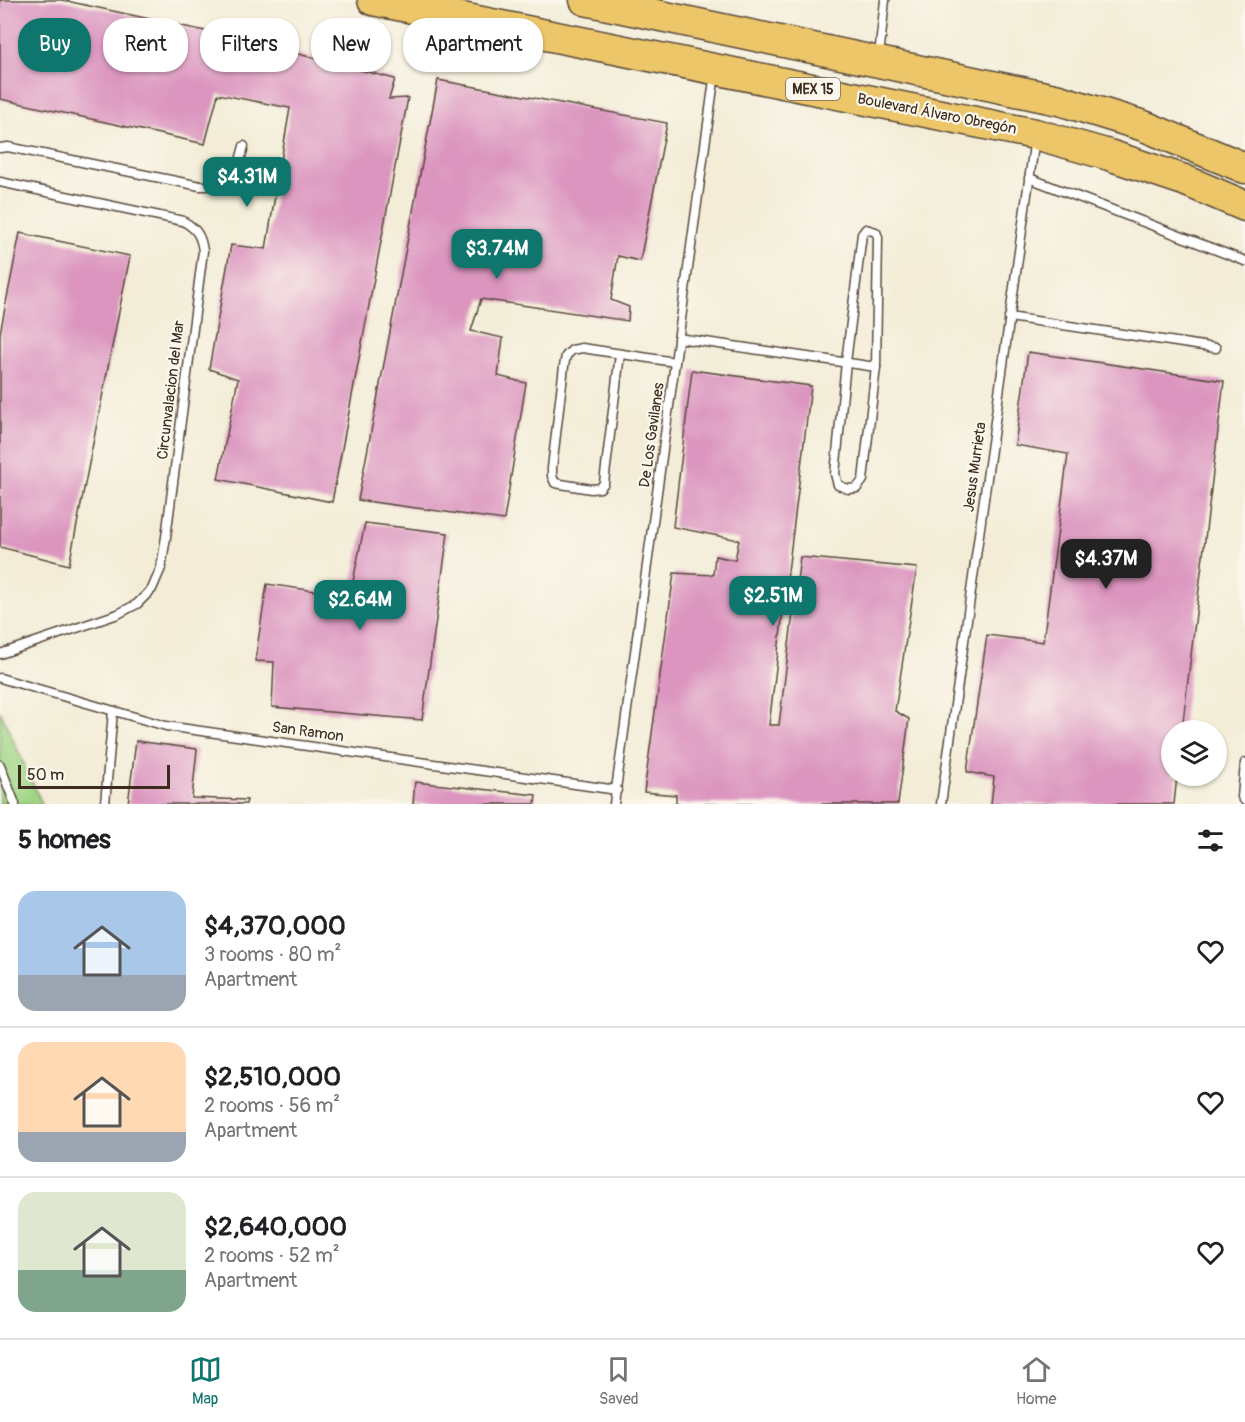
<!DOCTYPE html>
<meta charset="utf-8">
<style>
:root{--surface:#fff;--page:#f2f2f2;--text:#202124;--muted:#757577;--line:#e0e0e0;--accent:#0f766e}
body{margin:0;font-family:Pangolin,sans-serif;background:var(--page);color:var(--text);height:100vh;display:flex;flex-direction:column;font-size:22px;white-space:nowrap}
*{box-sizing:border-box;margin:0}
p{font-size:20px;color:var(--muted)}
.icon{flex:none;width:33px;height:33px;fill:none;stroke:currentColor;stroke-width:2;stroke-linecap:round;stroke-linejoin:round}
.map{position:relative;height:804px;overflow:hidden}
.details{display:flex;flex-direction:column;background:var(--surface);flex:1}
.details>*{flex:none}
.guide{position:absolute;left:18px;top:18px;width:600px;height:54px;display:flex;gap:12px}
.tools{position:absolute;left:1161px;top:720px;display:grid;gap:12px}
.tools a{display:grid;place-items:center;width:66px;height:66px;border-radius:50%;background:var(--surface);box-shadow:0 2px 4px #0004;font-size:30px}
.scale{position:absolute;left:18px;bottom:15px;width:152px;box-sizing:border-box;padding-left:6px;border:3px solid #3b2a1e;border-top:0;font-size:16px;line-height:21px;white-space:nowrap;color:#3b2a1e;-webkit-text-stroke:4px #fbf7ec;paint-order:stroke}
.price{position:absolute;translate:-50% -51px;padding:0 14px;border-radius:12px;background:var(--accent);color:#fff;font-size:20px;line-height:39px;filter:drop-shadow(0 2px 3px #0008)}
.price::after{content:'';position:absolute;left:50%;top:36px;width:18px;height:14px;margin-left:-9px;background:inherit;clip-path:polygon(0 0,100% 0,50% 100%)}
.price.current{background:#222;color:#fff}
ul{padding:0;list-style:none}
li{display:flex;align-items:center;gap:18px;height:150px;padding:0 18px}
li+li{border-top:2px solid var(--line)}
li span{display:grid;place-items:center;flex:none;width:168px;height:120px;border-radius:18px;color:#555}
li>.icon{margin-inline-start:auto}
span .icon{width:72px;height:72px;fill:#fffc;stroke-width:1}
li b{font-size:26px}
h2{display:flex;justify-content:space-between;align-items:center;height:72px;padding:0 18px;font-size:26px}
.tag{padding:0 21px;border-radius:24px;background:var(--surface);box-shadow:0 2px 4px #0004;font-size:21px;line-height:54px}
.tag.current{background:var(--accent);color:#fff}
.tab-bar{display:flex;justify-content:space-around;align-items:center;height:84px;border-top:2px solid var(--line);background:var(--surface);font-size:16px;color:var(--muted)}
.tab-bar a{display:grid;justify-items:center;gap:3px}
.tab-bar .current{color:var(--accent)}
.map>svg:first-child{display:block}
</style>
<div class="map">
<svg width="1245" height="804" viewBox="0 0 1245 804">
<rect width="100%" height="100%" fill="#fbf7ec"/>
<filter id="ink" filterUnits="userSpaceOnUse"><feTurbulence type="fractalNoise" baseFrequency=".0167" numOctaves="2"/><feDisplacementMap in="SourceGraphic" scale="12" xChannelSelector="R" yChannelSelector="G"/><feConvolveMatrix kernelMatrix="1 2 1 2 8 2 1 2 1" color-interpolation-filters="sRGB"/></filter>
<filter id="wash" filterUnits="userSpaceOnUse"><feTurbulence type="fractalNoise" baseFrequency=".008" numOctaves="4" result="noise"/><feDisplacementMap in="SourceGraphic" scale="24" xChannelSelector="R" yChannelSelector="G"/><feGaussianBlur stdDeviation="1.35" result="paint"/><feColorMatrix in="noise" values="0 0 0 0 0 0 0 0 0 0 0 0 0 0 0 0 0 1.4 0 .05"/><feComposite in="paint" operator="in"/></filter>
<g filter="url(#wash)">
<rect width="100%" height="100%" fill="#f3edd8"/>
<polygon fill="#a0d585" stroke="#6e8052" stroke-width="1.5" points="0,711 42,804 0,804"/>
<g id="blocks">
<g fill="#db95bf">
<polygon points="0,0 62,0 233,37 395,79 389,99 408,98 332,502 218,479 238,379 209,369 231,245 266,249 290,108 218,94 205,144 0,99"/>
<polygon points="438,80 667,123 640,261 618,256 611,300 629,307 628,321 481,299 471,331 503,338 498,376 526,383 504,520 358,500"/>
<polygon points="20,233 130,256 69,565 0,547 0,333"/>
<polygon points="1028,352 1224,381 1182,730 1172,730 1172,776 1177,776 1174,804 991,804 994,777 967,772 987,635 1043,642 1068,454 1015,445"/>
<polygon points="692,370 811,386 769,725 779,725 800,557 917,568 895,711 909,719 898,804 676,804 676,795 644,792 674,573 713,575 715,556 735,560 739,540 673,527"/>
<polygon points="365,523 448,533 422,720 272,707 274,662 255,661 267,584 350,596"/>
<polygon points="136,741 197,749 192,798 247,800 246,804 128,804"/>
<polygon points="415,782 536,795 535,804 413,804"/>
</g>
</g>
</g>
<g filter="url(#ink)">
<use href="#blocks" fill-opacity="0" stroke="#57473a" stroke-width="1.5"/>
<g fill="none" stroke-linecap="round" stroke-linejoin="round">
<g stroke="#57473a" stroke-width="11">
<g id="lane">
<polyline points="879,56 885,0"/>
<path d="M0,148L8,147L200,186C233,186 236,177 244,146"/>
<polyline points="1029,178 1245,261"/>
<path d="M0,182L183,221C197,229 201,236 203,251L166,537L161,568L152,589L137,604L118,614L0,654"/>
<polygon points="866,229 876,232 878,237 876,367 863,480 857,488 848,489 838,485 835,474 846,362 862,234"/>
<polyline points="1009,317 1216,348"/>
<polyline points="678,338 876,367"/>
<polyline points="620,354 604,483 600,488 591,489 555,483 552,476 552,468 564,366 566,356 572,350 582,348 675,362"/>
<polyline points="0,678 166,726 617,790"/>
<polyline points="1245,763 1242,797 1245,801"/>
<polyline points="0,765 15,804"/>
<polyline points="105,804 113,711"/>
<polyline points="614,804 715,73"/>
<polyline points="941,804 1035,138"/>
</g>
</g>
<g stroke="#57473a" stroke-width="33">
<g id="highway">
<polyline points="373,0 1035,134 1109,155 1184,180 1245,206"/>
<polyline points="585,0 1059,100 1144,126 1245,168"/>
</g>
</g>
<use href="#lane" stroke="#fff" stroke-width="8"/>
<use href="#highway" stroke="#ecc669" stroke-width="30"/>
</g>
</g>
<g text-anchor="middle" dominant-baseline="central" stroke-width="4.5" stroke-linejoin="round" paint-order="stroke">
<rect fill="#fbf7ec" stroke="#75685c" stroke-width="1.5" x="786" y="78" width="54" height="22" rx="4.5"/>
<g font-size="14" font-weight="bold" fill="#3b2a1e">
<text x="813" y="89">MEX 15</text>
</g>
<g font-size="15" fill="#3b2a1e" stroke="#fbf7ec">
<text transform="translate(937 114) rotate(11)">Boulevard Álvaro Obregón</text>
<text transform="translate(171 390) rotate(-83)">Circunvalacion del Mar</text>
<text transform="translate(652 435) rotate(-82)">De Los Gavilanes</text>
<text transform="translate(975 467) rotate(-82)">Jesus Murrieta</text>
<text transform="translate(308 732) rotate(8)">San Ramon</text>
</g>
</g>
</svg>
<div class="tools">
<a><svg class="icon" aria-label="layers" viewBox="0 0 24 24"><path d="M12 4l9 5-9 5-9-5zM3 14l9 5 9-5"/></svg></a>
</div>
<div class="scale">50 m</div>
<b class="price" style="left:247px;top:208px">$4.31M</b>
<b class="price" style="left:497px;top:280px">$3.74M</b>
<b class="price current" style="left:1106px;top:590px">$4.37M</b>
<b class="price" style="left:773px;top:627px">$2.51M</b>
<b class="price" style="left:360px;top:631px">$2.64M</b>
<div class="guide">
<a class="tag current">Buy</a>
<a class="tag">Rent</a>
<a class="tag">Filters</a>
<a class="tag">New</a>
<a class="tag">Apartment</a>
</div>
</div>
<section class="details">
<h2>5 homes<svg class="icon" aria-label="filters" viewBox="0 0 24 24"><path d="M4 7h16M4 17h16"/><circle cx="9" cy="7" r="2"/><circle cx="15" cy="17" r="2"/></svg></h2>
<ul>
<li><span style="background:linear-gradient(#a9c7e8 70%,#9aa5b1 0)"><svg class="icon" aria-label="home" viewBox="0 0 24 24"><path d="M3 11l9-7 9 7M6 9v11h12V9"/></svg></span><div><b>$4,370,000</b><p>3 rooms · 80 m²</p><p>Apartment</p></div><svg class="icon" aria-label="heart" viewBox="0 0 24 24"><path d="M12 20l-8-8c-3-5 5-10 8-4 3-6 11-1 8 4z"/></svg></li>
<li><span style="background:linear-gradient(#ffd9b3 75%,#9aa5b1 0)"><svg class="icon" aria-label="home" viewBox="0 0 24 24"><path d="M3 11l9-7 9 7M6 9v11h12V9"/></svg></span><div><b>$2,510,000</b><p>2 rooms · 56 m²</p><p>Apartment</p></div><svg class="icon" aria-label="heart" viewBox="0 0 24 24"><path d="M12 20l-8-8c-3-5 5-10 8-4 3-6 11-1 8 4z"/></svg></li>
<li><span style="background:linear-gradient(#dfe7d0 65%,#7fa58c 0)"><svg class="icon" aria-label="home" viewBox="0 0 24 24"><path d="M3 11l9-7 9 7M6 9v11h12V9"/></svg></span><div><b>$2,640,000</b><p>2 rooms · 52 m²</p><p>Apartment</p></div><svg class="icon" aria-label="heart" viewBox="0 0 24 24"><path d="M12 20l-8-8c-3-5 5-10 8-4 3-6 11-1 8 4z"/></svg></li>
</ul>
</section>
<nav class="tab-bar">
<a class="current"><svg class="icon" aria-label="map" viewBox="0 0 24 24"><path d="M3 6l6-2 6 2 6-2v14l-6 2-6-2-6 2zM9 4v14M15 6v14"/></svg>Map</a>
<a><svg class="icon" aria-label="saved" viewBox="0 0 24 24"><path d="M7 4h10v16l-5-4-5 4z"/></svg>Saved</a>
<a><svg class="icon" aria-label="home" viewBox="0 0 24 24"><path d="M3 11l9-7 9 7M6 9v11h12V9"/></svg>Home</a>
</nav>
